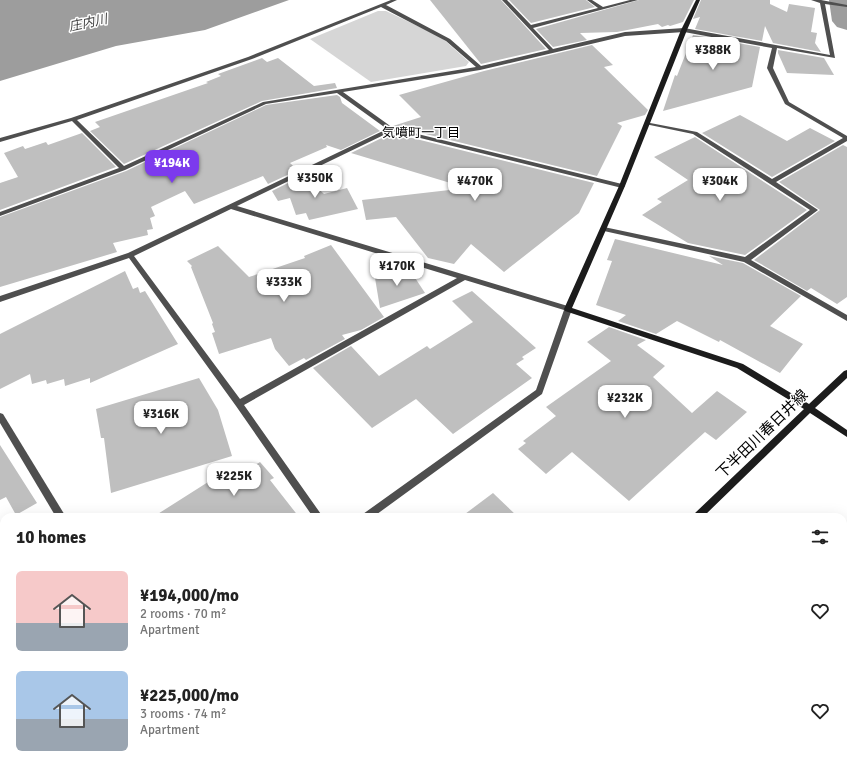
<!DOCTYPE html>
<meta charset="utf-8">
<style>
:root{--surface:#fff;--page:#f6f6f6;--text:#222;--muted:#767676;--accent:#7c3aed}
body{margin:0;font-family:Signika,"Noto Sans JP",sans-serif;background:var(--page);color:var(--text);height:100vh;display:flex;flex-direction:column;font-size:15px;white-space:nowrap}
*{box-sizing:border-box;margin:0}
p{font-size:13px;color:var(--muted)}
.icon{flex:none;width:22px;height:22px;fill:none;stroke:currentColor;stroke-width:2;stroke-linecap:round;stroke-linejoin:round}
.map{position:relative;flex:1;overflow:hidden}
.side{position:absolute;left:0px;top:513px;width:847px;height:256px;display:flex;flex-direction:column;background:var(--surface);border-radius:12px 12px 0 0;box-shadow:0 4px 16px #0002}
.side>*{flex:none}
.price{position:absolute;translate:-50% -34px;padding:0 9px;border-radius:8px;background:#fff;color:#222;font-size:13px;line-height:26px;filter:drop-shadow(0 1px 2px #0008)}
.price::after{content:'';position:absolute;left:50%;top:24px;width:12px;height:9px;margin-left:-6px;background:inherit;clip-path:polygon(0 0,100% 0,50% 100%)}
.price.selected{background:var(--accent);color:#fff}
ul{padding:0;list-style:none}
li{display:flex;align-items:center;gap:12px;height:100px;padding:0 16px}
li span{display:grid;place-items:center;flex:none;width:112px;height:80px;border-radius:6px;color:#555}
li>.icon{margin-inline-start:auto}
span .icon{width:48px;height:48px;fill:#fffc;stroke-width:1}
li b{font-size:17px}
h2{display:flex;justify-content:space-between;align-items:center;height:48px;padding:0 16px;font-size:17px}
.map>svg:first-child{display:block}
</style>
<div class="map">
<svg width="847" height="769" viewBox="0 0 847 769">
<rect width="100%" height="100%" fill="#fff"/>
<polygon fill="#d6d6d6" points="378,11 386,11 441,37 469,62 466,66 371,82 310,39"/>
<polygon fill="#9d9d9d" points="0,0 289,0 205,30 116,46 0,81"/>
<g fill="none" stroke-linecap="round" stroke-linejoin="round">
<polygon fill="#9d9d9d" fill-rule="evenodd" points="829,0 847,0 847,30 837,27 832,21"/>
</g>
<g fill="#bfbfbf">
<polygon points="430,0 501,0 546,49 481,64"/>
<polygon points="509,0 586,0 595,7 531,23"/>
<polygon points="639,0 694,0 683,22 670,26 668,25 662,27 658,24 617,32 580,33 587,40 553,47 536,29"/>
<polygon points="701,0 770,0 770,4 787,12 789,4 815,8 811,32 817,33 815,43 821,52 773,43 765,26 762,41 695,29 700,17 693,19"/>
<polygon points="693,35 760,47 752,87 663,111 675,75 677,76"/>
<polygon points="592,45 613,65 604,67 648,110 645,115 617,123 622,126 597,176 393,126 421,117 399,95 484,71"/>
<polygon points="778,50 824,58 834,75 787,73 778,53"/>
<polygon points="262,58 267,62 278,58 314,86 335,83 337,88 262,101 124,164 90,131 100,127 95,122 208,83 206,82 221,76 218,74"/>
<polygon points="337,95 340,97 342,103 380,131 341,150 326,145 327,147 290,163 298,170 268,184 263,176 194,204 185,191 151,207 155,216 150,218 153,229 147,230 148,235 113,243 117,252 0,287 0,217 126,171 266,105"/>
<polygon points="740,115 787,141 810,128 835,141 772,177 702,133"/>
<polygon points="82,133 116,167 0,210 0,183 18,177 4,153 23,146 25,149 46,142 48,145"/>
<polygon points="392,133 594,183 579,213 504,272 471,244 454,264 428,258 396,217 366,220 362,200 467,188 351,153"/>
<polygon points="695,137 807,210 745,255 688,243 642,215 662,202 657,199 688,180 654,157"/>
<polygon points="843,145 847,147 847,297 837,304 811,288 807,291 754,260 820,210 779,182"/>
<polygon points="304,175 324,194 347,188 358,209 309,220 306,213 296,215 290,198 278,201 272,191"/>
<polygon points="615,239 723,265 709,256 743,263 801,296 770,326 803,344 780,373 720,340 719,342 677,321 656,334 618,321 626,315 596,305 612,261 607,260"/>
<polygon points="331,245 384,317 361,330 342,335 345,339 306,360 304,358 289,366 275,349 271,338 219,354 212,333 215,332 212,324 213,323 191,267 192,266 187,261 218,246 249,277 305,258 304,256"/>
<polygon points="408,267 425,293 380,308 375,278"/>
<polygon points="125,271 133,289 138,287 140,293 145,291 178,344 90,383 90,378 65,386 64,379 47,384 46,380 32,384 30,374 0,389 0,334"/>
<polygon points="472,291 536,348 522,357 524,359 516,364 532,378 453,434 416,399 372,428 313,368 351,346 379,376 427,346 430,349 473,322 452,301"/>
<polygon points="609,327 646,340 637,345 665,366 653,377 692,413 717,391 747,412 716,440 705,432 629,501 572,452 546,474 518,449 526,443 523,441 556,416 546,407 611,361 587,342"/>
<polygon points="199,378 218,410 232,456 111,493 104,438 101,438 96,409"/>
<polygon points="0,445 37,503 16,515 6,497 0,500"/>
<polygon points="260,462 274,478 270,480 299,517 153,517 238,463 241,474"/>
<polygon points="493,493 518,517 461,517"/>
</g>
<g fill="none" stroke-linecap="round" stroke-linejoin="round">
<g fill="#4f4f4f" fill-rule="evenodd">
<path d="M391,0H397L386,5L450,39L481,66L549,50L502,0H507L531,25L598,8L587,0H592L603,7L630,0H638L533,28L553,49L625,32L684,28L830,55L820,3L811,0H821L847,5V7L825,4L835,58L777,48L773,68L789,102L847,136V141L776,182L818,210L751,260L847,315V321L744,262L604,231L601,229L604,227L745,257L810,210L693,134L645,124V122L697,132L772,179L843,138L785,104L767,68L772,48L684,32L625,36L480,70L343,92L393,128L622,184L625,186L624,187L622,188L392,131L237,206L571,307L572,309L542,394L373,517H361L363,514L536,390L564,310L465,280L244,405L323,517H313L236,406L129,258L0,302V296L128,253L387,129L337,93L266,104L125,170L0,216V212L119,168L72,121L0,142V138L71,118L248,57ZM381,7L446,41L476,67L263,102L124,166L77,120L252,59ZM231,209L457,278L240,399L134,256Z"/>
<polygon points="0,413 3,414 66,517 56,517 0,423"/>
<polygon points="4,549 4,559 0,560 0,550"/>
<polygon points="843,653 847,655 847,667 843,665"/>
<polygon points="707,765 720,765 718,769 705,769"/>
</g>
<g fill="#1c1c1c" fill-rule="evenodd">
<polygon points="696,0 700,0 687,30 625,186 572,308 743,364 809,404 844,371 847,370 847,378 815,408 847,430 847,437 810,413 703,517 692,517 694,514 804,409 737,368 565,311 564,309 619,186 681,30"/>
<polygon points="420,765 434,765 432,769 418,769"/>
</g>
</g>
<g text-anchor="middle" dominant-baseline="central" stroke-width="3" stroke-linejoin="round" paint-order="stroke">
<g font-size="13" font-style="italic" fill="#3e3e3e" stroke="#fff">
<text transform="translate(88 23) rotate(-12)">庄内川</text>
</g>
<g font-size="13" fill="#000" stroke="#fff">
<text x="421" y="133">気噴町一丁目</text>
</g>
<g font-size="15" fill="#000" stroke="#fff">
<text transform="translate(762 434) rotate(-44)">下半田川春日井線</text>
</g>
</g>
</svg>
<b class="price" style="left:713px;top:71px">¥388K</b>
<b class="price selected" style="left:172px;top:184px">¥194K</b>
<b class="price" style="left:315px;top:199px">¥350K</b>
<b class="price" style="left:475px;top:202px">¥470K</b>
<b class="price" style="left:720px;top:202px">¥304K</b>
<b class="price" style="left:397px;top:287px">¥170K</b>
<b class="price" style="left:284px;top:303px">¥333K</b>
<b class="price" style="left:625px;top:419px">¥232K</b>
<b class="price" style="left:161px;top:435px">¥316K</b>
<b class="price" style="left:234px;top:497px">¥225K</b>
<section class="side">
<h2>10 homes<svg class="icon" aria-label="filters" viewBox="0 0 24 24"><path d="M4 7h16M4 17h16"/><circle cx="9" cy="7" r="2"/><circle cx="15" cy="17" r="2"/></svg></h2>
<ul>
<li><span style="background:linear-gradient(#f6c9c9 65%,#9aa5b1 0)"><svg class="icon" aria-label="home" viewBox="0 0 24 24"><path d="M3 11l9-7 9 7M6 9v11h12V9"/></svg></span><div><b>¥194,000/mo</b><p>2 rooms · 70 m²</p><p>Apartment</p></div><svg class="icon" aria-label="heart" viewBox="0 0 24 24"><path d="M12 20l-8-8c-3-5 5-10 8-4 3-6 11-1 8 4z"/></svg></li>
<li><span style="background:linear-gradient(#a9c7e8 60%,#9aa5b1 0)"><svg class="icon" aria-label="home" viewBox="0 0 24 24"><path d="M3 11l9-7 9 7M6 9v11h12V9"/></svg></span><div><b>¥225,000/mo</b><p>3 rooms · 74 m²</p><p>Apartment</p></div><svg class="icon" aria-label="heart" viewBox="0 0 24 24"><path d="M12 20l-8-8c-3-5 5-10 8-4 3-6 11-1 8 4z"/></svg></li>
</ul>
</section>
</div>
